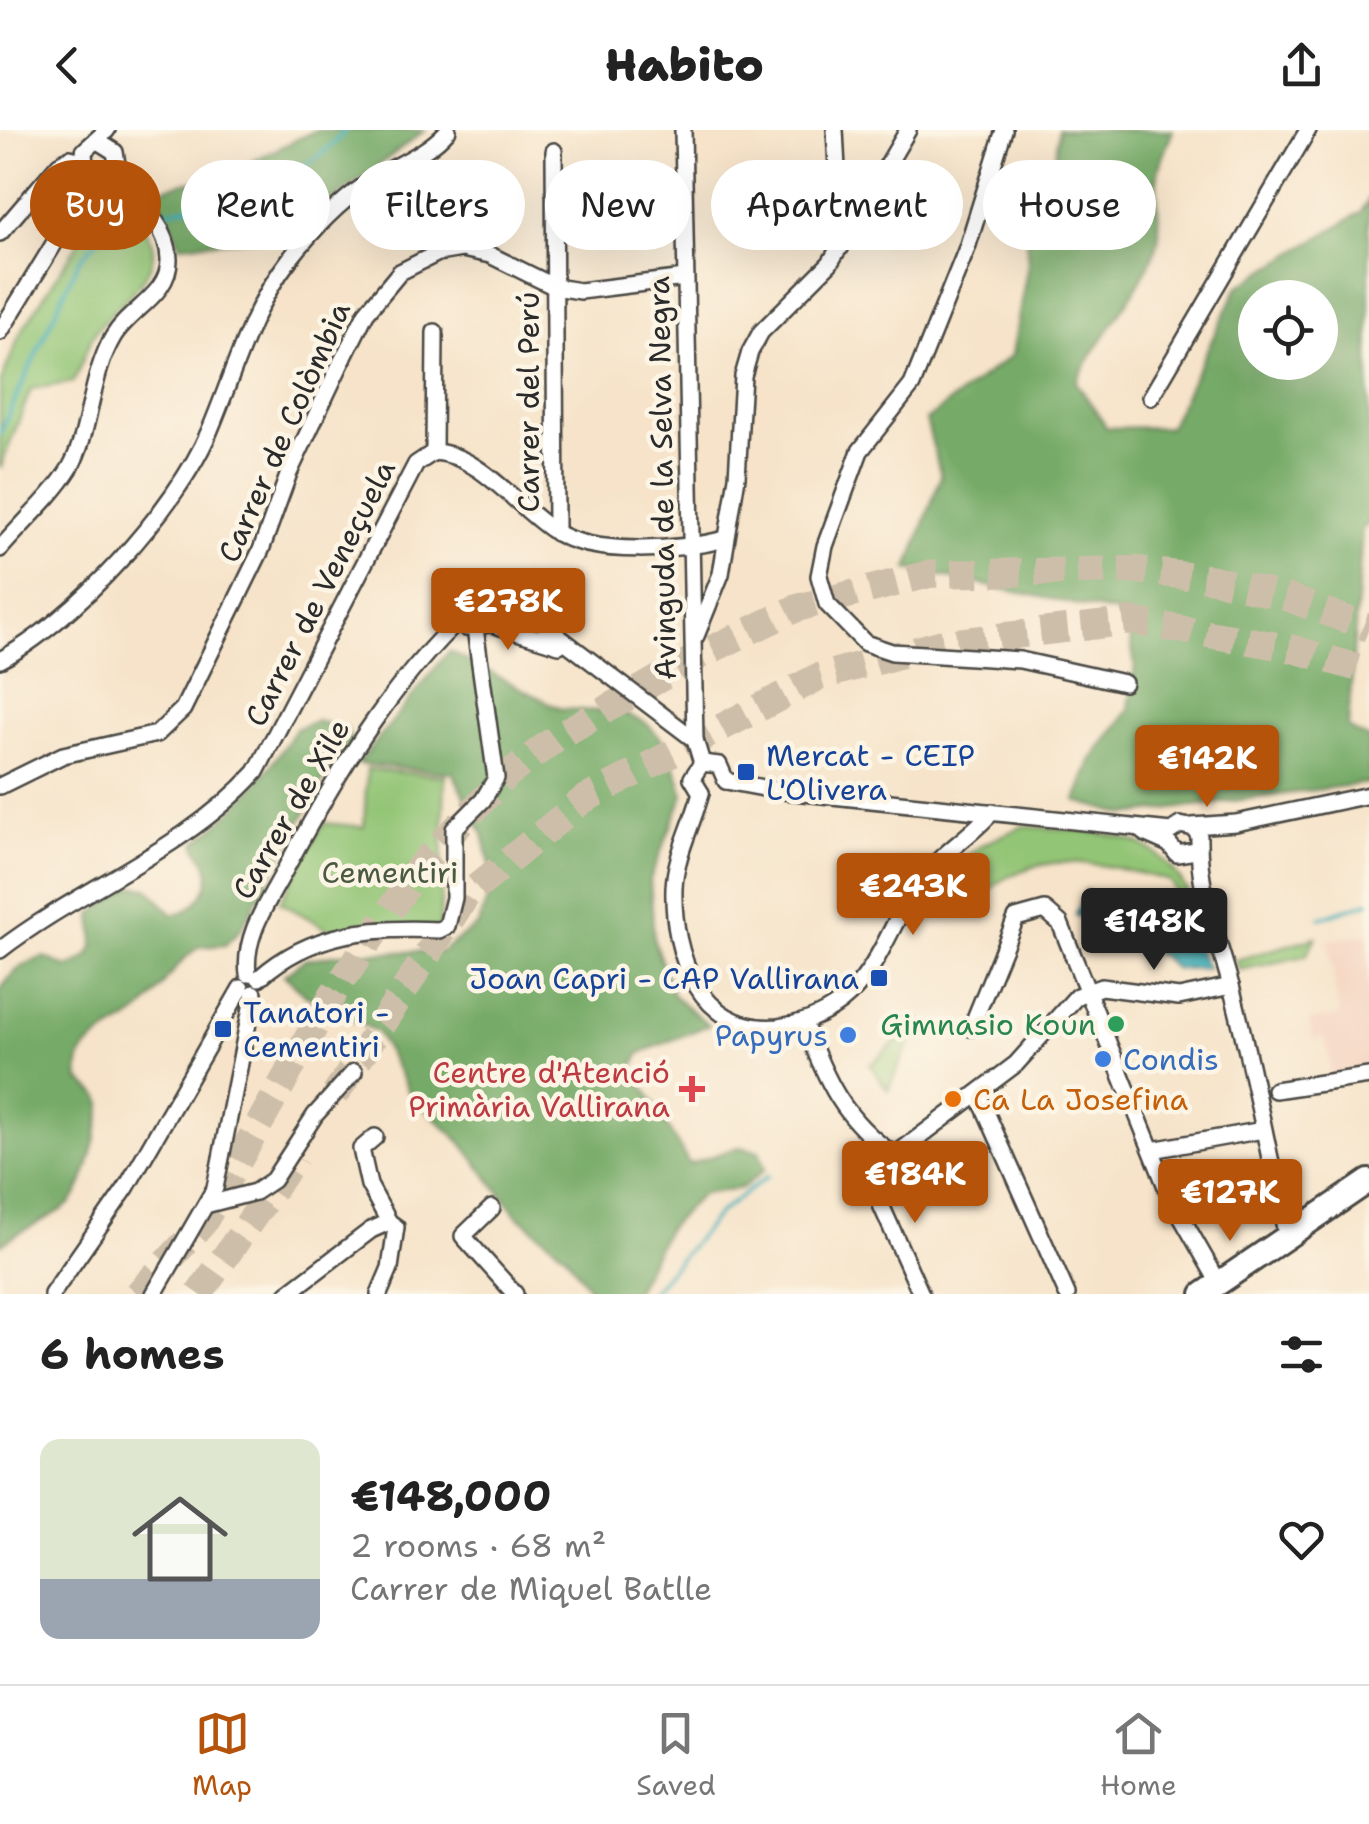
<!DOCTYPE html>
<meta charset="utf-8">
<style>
:root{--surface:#fff;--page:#f6f6f6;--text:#222;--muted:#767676;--line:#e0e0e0;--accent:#b45309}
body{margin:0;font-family:"Shantell Sans",sans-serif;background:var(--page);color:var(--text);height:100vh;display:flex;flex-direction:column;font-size:38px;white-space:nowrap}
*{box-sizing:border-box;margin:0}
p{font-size:32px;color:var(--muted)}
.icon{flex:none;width:55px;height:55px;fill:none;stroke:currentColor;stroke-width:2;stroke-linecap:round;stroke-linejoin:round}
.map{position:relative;height:1164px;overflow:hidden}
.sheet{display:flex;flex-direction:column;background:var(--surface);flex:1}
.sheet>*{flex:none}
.banner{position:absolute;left:30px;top:30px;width:1310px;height:90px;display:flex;gap:20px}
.tools{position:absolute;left:1238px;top:150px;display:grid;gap:20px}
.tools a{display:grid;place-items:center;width:100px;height:100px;border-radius:50%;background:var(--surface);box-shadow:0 10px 40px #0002;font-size:50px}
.price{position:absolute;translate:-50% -85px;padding:0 22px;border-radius:10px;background:var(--accent);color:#fff;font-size:32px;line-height:65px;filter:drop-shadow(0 2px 5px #0008)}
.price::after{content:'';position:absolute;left:50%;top:60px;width:30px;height:22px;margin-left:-15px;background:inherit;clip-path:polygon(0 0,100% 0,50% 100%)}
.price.active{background:#222;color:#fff}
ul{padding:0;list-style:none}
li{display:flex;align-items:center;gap:30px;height:250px;padding:0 40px}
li+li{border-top:2px solid var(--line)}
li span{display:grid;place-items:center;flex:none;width:280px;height:200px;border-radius:20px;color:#555}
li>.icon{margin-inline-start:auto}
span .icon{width:120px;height:120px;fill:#fffc;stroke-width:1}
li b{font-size:42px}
h2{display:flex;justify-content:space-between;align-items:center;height:120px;padding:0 40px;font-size:42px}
.tag{padding:0 35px;border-radius:45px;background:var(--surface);box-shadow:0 10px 40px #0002;font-size:35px;line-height:90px}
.tag.active{background:var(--accent);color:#fff}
header{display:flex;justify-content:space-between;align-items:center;height:130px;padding:0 40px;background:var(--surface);font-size:45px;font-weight:800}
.tab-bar{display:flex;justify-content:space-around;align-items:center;height:140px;border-top:2px solid var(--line);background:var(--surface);font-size:28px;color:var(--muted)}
.tab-bar a{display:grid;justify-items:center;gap:5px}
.tab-bar .active{color:var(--accent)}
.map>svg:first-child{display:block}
</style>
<header><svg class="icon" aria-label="back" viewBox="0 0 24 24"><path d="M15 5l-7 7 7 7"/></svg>Habito<svg class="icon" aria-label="share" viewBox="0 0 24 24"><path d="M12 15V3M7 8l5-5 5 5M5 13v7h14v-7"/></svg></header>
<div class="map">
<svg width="1369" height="1164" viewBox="0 0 1369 1164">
<rect width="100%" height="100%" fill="#fcf5e5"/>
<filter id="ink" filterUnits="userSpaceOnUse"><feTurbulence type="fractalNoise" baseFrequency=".01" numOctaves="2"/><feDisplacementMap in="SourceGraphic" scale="20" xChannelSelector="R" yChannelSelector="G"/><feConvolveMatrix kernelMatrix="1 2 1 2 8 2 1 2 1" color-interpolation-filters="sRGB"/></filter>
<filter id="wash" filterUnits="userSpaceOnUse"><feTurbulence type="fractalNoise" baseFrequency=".0048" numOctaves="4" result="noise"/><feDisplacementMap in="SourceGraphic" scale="40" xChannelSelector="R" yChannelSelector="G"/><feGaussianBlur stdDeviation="2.25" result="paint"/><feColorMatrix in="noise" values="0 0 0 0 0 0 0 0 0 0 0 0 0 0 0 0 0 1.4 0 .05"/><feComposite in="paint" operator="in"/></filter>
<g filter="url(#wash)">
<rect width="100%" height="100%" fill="#f6e3c9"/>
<polygon fill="#f4d3c0" points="1369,804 1369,940 1330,947 1328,921 1323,908 1313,910 1309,891 1339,885 1328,810"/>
<g fill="#93c576" stroke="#5f7850" stroke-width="2.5">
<path d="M128,80C189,133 124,162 96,201C85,217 82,236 73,252L31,259L0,339V254L21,202L91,93L106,82Z"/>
<polygon points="367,639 445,646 440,798 333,802 280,772 324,693 364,697"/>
<path d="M1023,696C1128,706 1168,697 1208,808L1199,811L1170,751C1096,732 1028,712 972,777L935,754L981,715Z"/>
<polygon points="1316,807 1306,826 1239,840 1236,830"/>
<polygon points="921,889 888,960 870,935"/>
</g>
<g fill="#76aa67" stroke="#506a49" stroke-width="2.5" fill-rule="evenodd">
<polygon points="316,0 425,0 291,102 274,107 180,115 166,80 153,68 156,60 231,42"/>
<path d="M1058,0H1173C1167,17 1158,33 1157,51C1155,75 1164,97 1155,120C1136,169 1099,206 1076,252L1107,298L1169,297L1238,157L1361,82L1369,69V394L1362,399L1348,598L1369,609V653L1125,685L1076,671L1091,631L1129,580L1135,535L1126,485L908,439L941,346L926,290L1012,225L1028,133L1025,99L1033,68L1054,39ZM1255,168H1320V232H1255Z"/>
<polygon points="449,521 561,579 620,582 645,592 668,616 684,664 650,749 654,811 673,865 709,895 640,923 633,937 689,1034 739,1017 759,1021 765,1039 742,1058 702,1064 668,1097 633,1164 593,1164 566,1125 518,1086 461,1012 411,966 377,902 307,866 284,845 304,830 346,823 442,821 478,795 494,751 483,704 453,643 358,634"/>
<path d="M316,591L346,598L351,611L329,640L241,799L225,815L199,817L192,822C172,838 162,859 145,877C122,902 72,906 79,949L100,967L102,975C99,997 86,1060 69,1074C51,1089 21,1099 0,1115V861C11,842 24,833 45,827L66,837C99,828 95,812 92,784L131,756L148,758L173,785C194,781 214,758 207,736C204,727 198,723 195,713C234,684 271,640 295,599Z"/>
</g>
<polygon fill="#3cadb7" stroke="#346c71" stroke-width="2.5" points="1086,761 1194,812 1207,838 1175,839 1162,826 1075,785"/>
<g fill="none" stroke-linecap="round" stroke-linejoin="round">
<g stroke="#3cadb7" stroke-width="4">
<path d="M158,83C224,68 300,56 346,0"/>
<polyline points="0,303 78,132 112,93 144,86"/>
<polyline points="1320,788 1369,772"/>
<polyline points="650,1164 719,1083 768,1046"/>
</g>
</g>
</g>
<g filter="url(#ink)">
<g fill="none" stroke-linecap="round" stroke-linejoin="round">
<g stroke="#cdbea9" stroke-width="28" stroke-dasharray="28 14" stroke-linecap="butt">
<polyline points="335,965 466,766 583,670 818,547 939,514 1132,491 1290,518 1369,541"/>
<polyline points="138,1164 203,1093 333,864 420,736 507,645 559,606 704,523 797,478 930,444 1136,440 1214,449 1289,468 1369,498"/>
<polyline points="199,1164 296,1026"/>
</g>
<g stroke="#494743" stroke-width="20">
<g id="street">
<polyline points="683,0 695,610 702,633"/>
<polyline points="835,0 841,117"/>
<polyline points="1004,0 967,118 912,255 860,321 825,416 819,446 827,474 865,513 892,522 1020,530 1124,553"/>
<polyline points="99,12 115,22 117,34 110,43"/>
<polyline points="554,21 556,403"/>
<polyline points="85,38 84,21 107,0"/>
<polyline points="0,103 59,34 70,28 82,31"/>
<polyline points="0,202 90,55 92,45"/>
<polyline points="1151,267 1308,0"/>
<polyline points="434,322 435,202"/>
<path d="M0,419C22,393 52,367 70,338C91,301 90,246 113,207C129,179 170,165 169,129C168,92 133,67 110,43"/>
<polyline points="466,498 491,494 559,515"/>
<polyline points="696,506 721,444 737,347 743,246 750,222 761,202 830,133 908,0"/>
<path d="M0,530C73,492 177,378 209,302C234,244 250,180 289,130C310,103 337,74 365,55C392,36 427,25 448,0"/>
<polyline points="702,633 719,635 726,651"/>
<path d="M726,651L774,660L1171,701L1180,695L1194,698L1199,706C1198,764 1216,800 1231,856C1253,939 1268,1023 1287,1107"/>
<polyline points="0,656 63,625 157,604 183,579 261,420 289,343 341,233 366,183 400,142 438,123 462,119 490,125 555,157 580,161 685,148"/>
<path d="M701,663C693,694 675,726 674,758C672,824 700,904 778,897C802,894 821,887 841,872C880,841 891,790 920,751C940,724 970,707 992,682"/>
<polyline points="701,663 692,648 702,633"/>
<polyline points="1192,696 1236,693 1369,665"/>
<polyline points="1144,703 1169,714 1177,724 1196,721"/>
<path d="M0,820C82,757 186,720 256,642L416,334L434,322C479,324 518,378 554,401C593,427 683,420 726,409"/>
<path d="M248,844C243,805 269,771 286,738C339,639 398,540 484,467L509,469L695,610"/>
<path d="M259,848C312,801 372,797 439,800L447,796L454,768V699L483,670L496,648L472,477"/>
<path d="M804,893C825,948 844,992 895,1025"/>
<polyline points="971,898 1016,788 1045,780 1060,793 1171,1069 1219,1153"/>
<polyline points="1275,960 1369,946"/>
<polyline points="978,964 1067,1164"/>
<polyline points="375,1007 361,1019 369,1055 389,1092"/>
<polyline points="1152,1020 1263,1000"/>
<polyline points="209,1074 255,1062 273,1050 315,985 354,942"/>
<polyline points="492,1078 463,1106 515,1164"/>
<polyline points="52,1164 126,1058 241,858"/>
<polyline points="154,1164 215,1058 254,863"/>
<polyline points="287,1164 371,1100 389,1092 396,1097 390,1138 379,1164"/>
<polyline points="921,1164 881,1075 879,1053 895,1025 1016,934 1077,866 1101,857 1179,867 1231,856"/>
</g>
</g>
<g stroke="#494743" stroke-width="28">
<polyline id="secondary" points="1203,1164 1369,1051"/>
</g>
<use href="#street" stroke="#fff" stroke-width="15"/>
<use href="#secondary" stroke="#fff" stroke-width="22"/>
</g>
</g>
<g fill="#1a4fb4" stroke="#fcf5e5" stroke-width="4">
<rect x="736" y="632" width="20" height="20" rx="5"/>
<rect x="869" y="838" width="20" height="20" rx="5"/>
<rect x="213" y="889" width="20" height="20" rx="5"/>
</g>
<circle fill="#2e9e5b" stroke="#fcf5e5" stroke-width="4" cx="1116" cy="894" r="10"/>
<g fill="#3f7fe0" stroke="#fcf5e5" stroke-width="4">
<circle cx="848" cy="905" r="10"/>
<circle cx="1103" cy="929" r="10"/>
</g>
<path fill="#e0444e" stroke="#fcf5e5" stroke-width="4" d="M687 944h10v10h10v10h-10v10h-10v-10h-10v-10h10z"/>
<circle fill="#e8710a" stroke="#fcf5e5" stroke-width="4" cx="953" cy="969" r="10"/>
<g text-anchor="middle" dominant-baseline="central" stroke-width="9" stroke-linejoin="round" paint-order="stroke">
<g font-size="30" fill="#2b2b2b" stroke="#fcf5e5">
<text transform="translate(528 272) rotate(-90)">Carrer del Perú</text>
<text transform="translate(284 302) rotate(-66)">Carrer de Colòmbia</text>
<text transform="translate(662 348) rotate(-91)">Avinguda de la Selva Negra</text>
<text transform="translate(320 463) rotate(-63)">Carrer de Veneçuela</text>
<text transform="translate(291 679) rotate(-60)">Carrer de Xile</text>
</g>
<g font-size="30" fill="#164399" stroke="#fcf5e5" text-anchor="start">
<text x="766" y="625">Mercat - CEIP<tspan x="766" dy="34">L'Olivera</tspan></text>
<text x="859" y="848" text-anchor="end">Joan Capri - CAP Vallirana</text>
<text x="243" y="882">Tanatori -<tspan x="243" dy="34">Cementiri</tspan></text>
</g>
<g font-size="30" fill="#4a5942" stroke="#fcf5e5">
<text x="390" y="742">Cementiri</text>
</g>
<g font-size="30" fill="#27864d" stroke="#fcf5e5" text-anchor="end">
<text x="1096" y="894">Gimnasio Koun</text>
</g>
<g font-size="30" fill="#366cbe" stroke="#fcf5e5" text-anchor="end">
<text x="828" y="905">Papyrus</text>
<text x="1123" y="929" text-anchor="start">Condis</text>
</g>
<g font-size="30" fill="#be3a42" stroke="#fcf5e5" text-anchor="end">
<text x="670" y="942">Centre d'Atenció<tspan x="670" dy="34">Primària Vallirana</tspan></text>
</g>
<g font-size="30" fill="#c56008" stroke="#fcf5e5" text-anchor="start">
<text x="973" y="969">Ca La Josefina</text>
</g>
</g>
</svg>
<div class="tools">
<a><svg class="icon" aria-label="locate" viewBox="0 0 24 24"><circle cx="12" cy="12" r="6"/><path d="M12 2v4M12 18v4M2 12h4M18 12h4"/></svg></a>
</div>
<b class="price" style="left:508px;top:523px">€278K</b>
<b class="price" style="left:1207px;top:680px">€142K</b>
<b class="price" style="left:913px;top:808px">€243K</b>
<b class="price active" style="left:1154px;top:843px">€148K</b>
<b class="price" style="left:915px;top:1096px">€184K</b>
<b class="price" style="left:1230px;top:1114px">€127K</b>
<div class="banner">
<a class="tag active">Buy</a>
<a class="tag">Rent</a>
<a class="tag">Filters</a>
<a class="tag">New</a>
<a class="tag">Apartment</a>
<a class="tag">House</a>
</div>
</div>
<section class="sheet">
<h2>6 homes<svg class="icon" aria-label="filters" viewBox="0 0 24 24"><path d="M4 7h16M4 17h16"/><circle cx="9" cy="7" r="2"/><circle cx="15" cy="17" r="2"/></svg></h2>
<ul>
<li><span style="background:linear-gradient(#dfe7d0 70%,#9aa5b1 0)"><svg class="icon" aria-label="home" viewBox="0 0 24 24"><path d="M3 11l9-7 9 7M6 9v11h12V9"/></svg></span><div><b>€148,000</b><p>2 rooms · 68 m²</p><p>Carrer de Miquel Batlle</p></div><svg class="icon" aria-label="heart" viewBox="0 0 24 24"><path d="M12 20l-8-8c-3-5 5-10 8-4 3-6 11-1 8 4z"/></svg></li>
</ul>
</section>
<nav class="tab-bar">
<a class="active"><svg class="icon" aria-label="map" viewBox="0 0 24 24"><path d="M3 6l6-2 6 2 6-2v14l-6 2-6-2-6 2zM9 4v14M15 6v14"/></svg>Map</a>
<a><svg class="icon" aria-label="saved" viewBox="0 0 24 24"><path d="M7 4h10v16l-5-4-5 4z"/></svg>Saved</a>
<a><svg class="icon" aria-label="home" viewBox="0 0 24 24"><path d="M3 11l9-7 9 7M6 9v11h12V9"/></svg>Home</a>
</nav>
